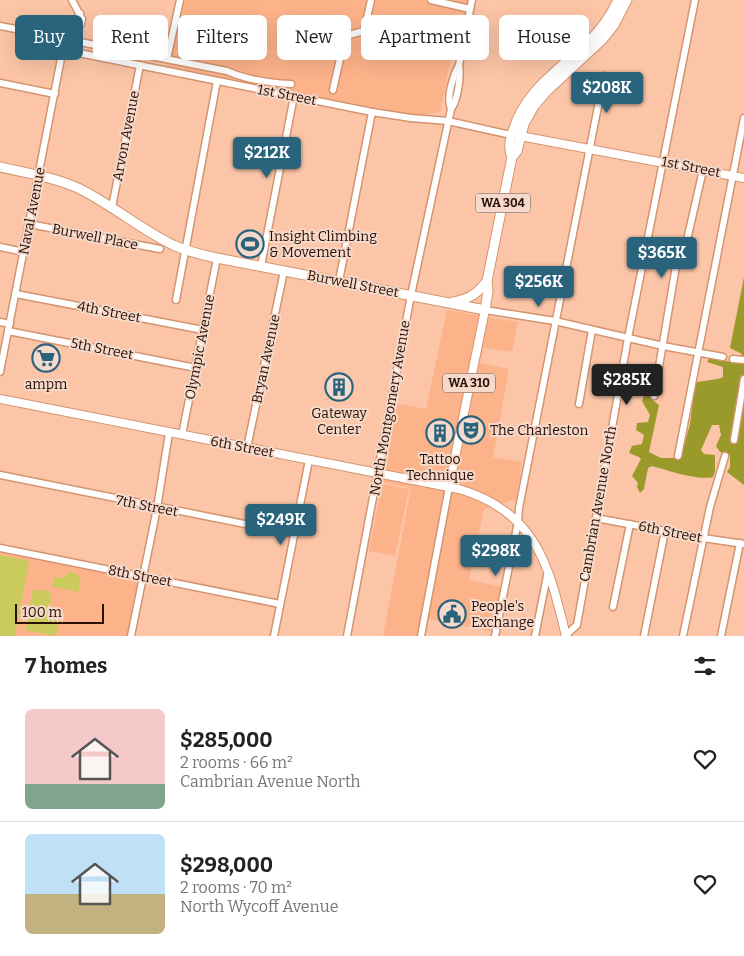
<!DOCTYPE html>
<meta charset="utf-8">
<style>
:root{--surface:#fff;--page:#f2f2f2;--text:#222;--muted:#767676;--line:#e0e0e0;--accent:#29637c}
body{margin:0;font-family:Bitter,serif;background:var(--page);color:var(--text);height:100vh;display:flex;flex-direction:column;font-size:19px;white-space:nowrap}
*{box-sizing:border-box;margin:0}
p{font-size:16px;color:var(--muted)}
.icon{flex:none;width:28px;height:28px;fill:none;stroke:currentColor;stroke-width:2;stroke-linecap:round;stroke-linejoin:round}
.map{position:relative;height:636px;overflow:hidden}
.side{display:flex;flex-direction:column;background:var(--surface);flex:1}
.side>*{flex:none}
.top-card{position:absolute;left:15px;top:15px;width:715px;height:45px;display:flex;gap:10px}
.scale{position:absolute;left:15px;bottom:12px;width:89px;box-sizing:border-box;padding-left:5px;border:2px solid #281003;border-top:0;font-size:14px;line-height:18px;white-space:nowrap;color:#281003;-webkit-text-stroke:4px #f5d9ca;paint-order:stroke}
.price{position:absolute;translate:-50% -42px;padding:0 11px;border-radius:5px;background:var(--accent);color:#fff;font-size:16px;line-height:32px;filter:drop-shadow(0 1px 2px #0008)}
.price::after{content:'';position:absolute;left:50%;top:30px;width:15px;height:11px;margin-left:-8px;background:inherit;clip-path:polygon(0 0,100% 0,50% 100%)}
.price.selected{background:#222;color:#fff}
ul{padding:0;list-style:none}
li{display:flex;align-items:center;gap:15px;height:125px;padding:0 25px}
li+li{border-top:1px solid var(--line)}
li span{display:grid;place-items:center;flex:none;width:140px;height:100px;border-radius:8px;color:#555}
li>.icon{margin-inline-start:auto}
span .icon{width:60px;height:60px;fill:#fffc;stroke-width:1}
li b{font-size:21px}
h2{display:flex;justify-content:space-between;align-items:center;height:60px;padding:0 25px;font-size:21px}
.chip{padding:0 18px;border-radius:8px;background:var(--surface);box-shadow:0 5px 20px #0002;font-size:18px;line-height:45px}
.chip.selected{background:var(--accent);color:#fff}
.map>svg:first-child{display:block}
</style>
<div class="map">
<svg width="744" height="636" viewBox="0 0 744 636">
<rect width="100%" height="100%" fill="#fcc5a7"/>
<g fill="#fdb38a">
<polygon points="180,0 472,0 461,54 452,53 440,112 415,116 166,67"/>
<polygon points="447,310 518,322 512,352 484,348 480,363 509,369 493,457 522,462 516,499 484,509 469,580 502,587 493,632 428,619 425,636 383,636 411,488 382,482 396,403 426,409"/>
<polygon points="382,484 409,489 395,556 369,551"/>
<polygon points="0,548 142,576 131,636 0,636"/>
</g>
<g fill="#caca5d">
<polygon points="0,555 26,560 29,564 15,636 0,636"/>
<polygon points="70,572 75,573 81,579 78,592 51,586 55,577 63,578"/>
<path d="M33,589L47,591L52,595C50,606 47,615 59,620L56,636L25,630Z"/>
</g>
<path fill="#9a9a2b" d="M744,277V485L727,472L730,467V455L720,452L716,446L721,435L719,425H712L701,450L704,454L715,455V471L713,477C698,481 667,470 652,466L648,468L644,489L640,493L637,487L638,483L632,476L641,459L639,457L629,453L632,446L642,444L644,435L636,430L637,423L648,422L650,415L642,401L648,385L652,386L651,399L659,405L649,452L661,458H681L690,424L694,392L697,382L718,379L723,377V367L707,362L709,358L737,363L742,354L730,348Z"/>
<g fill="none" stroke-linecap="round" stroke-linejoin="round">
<g stroke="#d59470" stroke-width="9">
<g id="minor">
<polyline points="431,0 470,9"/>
<polyline points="285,23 345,36"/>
<polyline points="0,26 51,36"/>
<polyline points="67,30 76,22 80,13"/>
<path d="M75,41L227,71C247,80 270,83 291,84"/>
<polyline points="64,50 372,112 411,118 448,121 511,135"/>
<polyline points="64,50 69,47 73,34 81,24 82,19 72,0"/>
<polyline points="167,59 180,0"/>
<polyline points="0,83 55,94"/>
<polyline points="333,90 345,36 364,31 371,0"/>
<path d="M451,109C446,97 453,76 459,65"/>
<polyline points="112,207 140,65"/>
<polyline points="29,224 160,249"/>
<polyline points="0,247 24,252"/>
<polyline points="261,266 294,96"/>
<polyline points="339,281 372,112"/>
<polyline points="16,294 203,330"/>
<polyline points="176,300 217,81"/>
<polyline points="485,310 555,321 663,346 723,357"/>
<polyline points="0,322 10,324"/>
<polyline points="8,331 196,368"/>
<polyline points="733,359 744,360"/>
<polyline points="0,372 65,38 68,33 77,29"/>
<polyline points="654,396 676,266 687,240 703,170"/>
<polyline points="579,404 592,330"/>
<polyline points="182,435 217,258"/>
<polyline points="734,440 744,379"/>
<polyline points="247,448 284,271"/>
<polyline points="678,456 744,118"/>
<polyline points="0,475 295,534"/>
<polyline points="596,518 703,538 744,544"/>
<polyline points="0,548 280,604"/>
<polyline points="613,607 630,524"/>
<polyline points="566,635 577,625 628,338 695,0"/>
<polyline points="131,636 157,508 169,433"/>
<polyline points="274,636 309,460"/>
<path d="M347,636L411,295L451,109C458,100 461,76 459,65L472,0"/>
<polyline points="421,636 449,487"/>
<polyline points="495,636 518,522 519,508 604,76"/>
<polyline points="535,636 548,571"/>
<polyline points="644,636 665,531"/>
<polyline points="683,636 710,507 725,456"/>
<polyline points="721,636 740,543"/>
</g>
</g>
<g stroke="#d59470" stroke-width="10">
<g id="major">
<polyline points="520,136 744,178"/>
<path d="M0,399L459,489C537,512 549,566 566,636"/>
<polyline points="449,487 485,310"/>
</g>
</g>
<g stroke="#d59470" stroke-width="11">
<g id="highway">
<path d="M512,157C508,148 510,140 513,131C526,87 565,67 595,35C604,25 612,13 618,0"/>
<path d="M0,167C26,173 53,177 78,188C111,204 140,229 173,245C187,251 202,255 217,258L485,310L488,291L487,281L512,157L517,151L524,124L534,106L547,91L602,40L614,25L627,0"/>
<path d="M453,302C469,299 477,294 487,281"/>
</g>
</g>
<use href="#minor" stroke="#fff" stroke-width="6"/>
<use href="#major" stroke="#fff" stroke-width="8"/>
<use href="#highway" stroke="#fff" stroke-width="9"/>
</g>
<defs>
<g id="stadium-ring" transform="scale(1.4375)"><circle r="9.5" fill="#f5d9ca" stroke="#29637c" stroke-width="1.5"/><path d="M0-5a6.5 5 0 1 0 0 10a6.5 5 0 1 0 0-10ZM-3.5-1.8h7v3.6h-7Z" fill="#29637c"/></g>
<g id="supermarket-ring" transform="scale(1.4375)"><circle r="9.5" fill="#f5d9ca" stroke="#29637c" stroke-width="1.5"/><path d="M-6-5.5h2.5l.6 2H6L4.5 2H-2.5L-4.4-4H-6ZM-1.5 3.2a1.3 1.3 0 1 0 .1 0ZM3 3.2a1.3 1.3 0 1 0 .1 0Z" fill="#29637c"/></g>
<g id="building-ring" transform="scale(1.4375)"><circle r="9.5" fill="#f5d9ca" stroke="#29637c" stroke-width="1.5"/><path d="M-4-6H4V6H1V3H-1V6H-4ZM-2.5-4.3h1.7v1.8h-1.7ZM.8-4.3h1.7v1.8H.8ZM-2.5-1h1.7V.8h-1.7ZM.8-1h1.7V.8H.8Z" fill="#29637c"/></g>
<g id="theatre-ring" transform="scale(1.4375)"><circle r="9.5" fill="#f5d9ca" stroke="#29637c" stroke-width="1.5"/><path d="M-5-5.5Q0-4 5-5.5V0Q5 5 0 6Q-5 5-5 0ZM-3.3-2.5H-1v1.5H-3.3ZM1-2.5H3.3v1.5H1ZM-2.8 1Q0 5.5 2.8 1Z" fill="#29637c"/></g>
<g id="civic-ring" transform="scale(1.4375)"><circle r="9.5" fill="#f5d9ca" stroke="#29637c" stroke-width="1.5"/><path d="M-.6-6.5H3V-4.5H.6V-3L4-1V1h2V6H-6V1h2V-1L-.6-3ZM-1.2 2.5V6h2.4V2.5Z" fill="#29637c"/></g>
</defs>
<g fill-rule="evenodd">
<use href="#stadium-ring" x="250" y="244"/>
<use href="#supermarket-ring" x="46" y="358"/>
<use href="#building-ring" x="339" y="387"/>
<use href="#theatre-ring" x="471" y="430"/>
<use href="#building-ring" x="440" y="433"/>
<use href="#civic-ring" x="452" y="614"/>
</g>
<g text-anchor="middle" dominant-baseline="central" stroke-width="4" stroke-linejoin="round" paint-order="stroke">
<g fill="#f5d9ca" stroke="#664c3f" stroke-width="1">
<rect x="475.5" y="193.5" width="55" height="19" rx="4"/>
<rect x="443" y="373.5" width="52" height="19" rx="4"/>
</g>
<g font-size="12" font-weight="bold" fill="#281003">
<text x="503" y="203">WA 304</text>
<text x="469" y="383">WA 310</text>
</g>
<g font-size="14" fill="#281003" stroke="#f5d9ca">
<text transform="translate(287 95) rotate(11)">1st Street</text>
<text transform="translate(126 136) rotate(-79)">Arvon Avenue</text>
<text transform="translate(691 167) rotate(11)">1st Street</text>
<text transform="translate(32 211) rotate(-79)">Naval Avenue</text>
<text transform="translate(95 237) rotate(11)">Burwell Place</text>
<text transform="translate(353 284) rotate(11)">Burwell Street</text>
<text transform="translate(109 312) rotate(11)">4th Street</text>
<text transform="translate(200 347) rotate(-79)">Olympic Avenue</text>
<text transform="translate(102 349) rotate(11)">5th Street</text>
<text transform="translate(266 359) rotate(-78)">Bryan Avenue</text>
<text transform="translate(390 408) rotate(-80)">North Montgomery Avenue</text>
<text transform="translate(242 447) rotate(11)">6th Street</text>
<text transform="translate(598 504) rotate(-80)">Cambrian Avenue North</text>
<text transform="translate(147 506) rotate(11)">7th Street</text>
<text transform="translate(670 532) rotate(11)">6th Street</text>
<text transform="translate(140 576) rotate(11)">8th Street</text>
</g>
<g font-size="14" fill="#281003" stroke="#f5d9ca" text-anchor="start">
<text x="269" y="236">Insight Climbing<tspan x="269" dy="16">&amp; Movement</tspan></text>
<text x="46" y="384" text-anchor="middle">ampm</text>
<text x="339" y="413" text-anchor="middle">Gateway<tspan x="339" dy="16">Center</tspan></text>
<text x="490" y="430">The Charleston</text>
<text x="440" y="459" text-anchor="middle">Tattoo<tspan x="440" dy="16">Technique</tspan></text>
<text x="471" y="606">People's<tspan x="471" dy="16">Exchange</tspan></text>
</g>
</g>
</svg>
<div class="scale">100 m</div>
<b class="price" style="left:607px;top:114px">$208K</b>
<b class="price" style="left:267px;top:179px">$212K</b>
<b class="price" style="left:662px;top:279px">$365K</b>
<b class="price" style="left:539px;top:308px">$256K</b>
<b class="price selected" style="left:627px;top:406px">$285K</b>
<b class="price" style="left:281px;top:546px">$249K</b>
<b class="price" style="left:496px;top:577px">$298K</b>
<div class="top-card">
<a class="chip selected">Buy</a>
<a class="chip">Rent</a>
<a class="chip">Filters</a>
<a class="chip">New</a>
<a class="chip">Apartment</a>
<a class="chip">House</a>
</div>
</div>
<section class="side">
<h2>7 homes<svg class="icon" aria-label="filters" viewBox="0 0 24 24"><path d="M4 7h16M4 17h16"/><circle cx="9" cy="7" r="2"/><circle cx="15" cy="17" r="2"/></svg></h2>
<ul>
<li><span style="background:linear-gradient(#f6c9c9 75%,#7fa58c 0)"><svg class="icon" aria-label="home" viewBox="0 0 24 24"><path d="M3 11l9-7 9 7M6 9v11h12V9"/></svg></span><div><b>$285,000</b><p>2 rooms · 66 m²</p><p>Cambrian Avenue North</p></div><svg class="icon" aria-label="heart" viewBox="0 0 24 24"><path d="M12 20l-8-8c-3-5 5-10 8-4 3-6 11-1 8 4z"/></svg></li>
<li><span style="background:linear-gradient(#bfe0f5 60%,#c2b280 0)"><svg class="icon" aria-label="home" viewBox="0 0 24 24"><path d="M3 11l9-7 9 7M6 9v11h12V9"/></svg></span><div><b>$298,000</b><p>2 rooms · 70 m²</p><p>North Wycoff Avenue</p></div><svg class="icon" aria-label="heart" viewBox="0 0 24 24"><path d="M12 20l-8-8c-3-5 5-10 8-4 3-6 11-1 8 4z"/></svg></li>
</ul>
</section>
